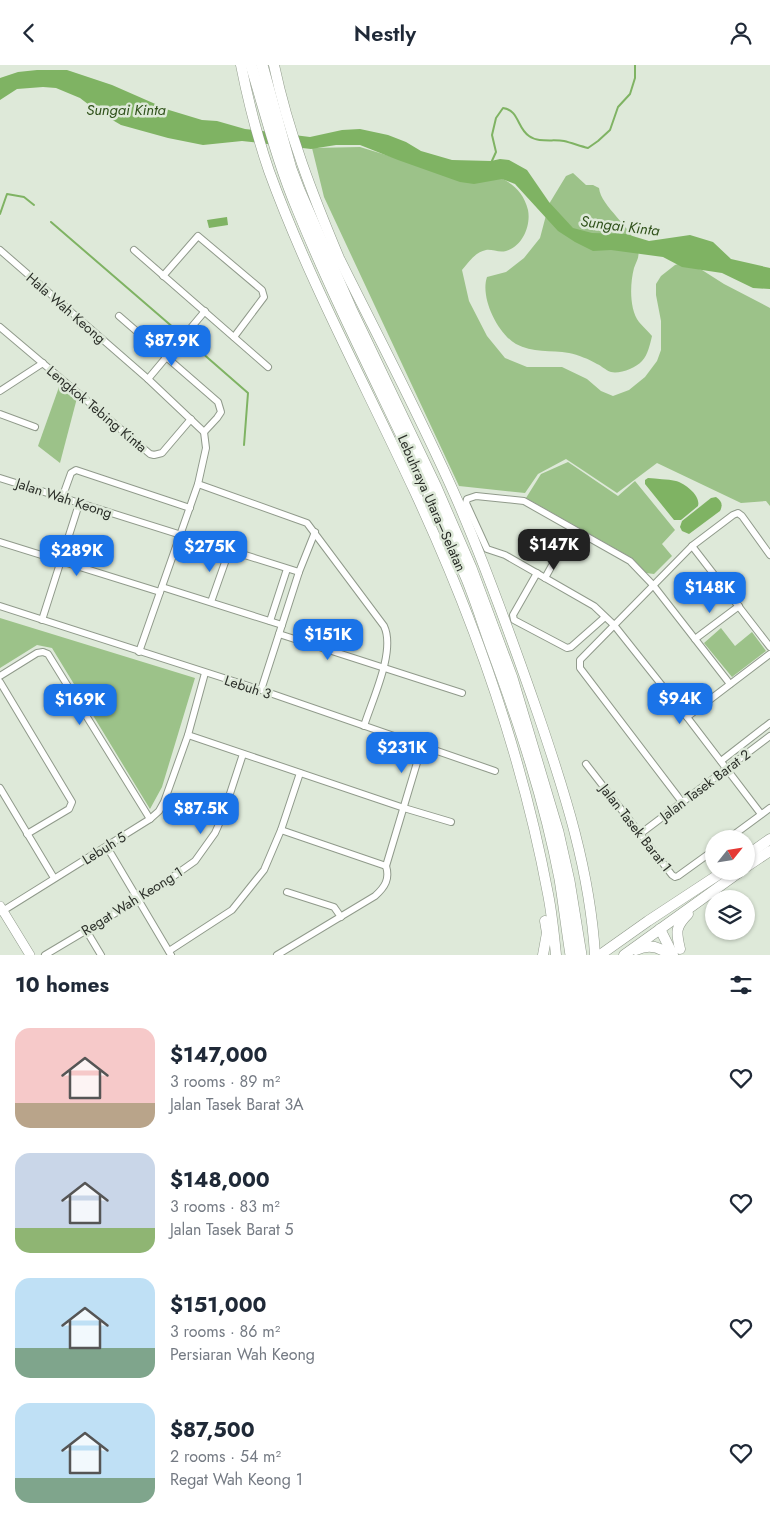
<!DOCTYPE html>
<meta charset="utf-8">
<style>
:root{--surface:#fff;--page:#f6f6f7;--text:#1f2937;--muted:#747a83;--accent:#1a73e8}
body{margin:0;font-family:Jost,sans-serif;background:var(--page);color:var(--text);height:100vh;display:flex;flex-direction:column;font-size:19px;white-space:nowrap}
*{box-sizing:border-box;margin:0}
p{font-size:16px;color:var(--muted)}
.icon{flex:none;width:28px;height:28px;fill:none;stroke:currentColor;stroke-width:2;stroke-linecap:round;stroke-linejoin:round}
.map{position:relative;height:890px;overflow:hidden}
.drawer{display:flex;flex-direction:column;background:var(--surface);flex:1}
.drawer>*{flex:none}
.needle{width:32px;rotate:60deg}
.buttons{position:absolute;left:705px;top:765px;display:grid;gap:10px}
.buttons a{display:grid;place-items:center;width:50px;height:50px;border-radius:50%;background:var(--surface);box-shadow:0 1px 4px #0004;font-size:25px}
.price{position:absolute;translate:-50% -42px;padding:0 11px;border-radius:10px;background:var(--accent);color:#fff;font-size:16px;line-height:32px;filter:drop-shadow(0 1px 2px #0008)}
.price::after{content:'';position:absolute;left:50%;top:30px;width:15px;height:11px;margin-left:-8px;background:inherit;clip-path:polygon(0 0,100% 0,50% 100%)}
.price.selected{background:#222;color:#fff}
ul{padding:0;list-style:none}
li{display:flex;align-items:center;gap:15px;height:125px;padding:0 15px}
li span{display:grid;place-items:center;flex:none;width:140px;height:100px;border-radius:15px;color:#555}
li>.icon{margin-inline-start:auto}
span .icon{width:60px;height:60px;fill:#fffc;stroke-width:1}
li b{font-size:21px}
h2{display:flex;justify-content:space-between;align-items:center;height:60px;padding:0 15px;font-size:21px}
header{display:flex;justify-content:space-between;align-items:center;height:65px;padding:0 15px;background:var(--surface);font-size:22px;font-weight:600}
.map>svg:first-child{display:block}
</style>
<header><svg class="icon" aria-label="back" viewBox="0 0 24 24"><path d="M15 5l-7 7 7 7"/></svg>Nestly<svg class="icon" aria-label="person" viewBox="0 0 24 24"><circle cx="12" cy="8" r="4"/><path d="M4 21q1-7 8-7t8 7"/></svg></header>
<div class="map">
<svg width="770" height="890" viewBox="0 0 770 890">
<rect width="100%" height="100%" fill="#dee9d9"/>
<g fill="#9cc289">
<path d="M360,82L399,94L501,113C515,120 524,129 528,145C531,160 523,181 506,186C499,188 492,184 486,185C475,187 469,197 462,205L469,236L487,271L505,293L527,302H562L587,314L601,326L613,331L629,325L645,312L657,296L661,285V256L656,230V219L661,211L675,200L681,198L702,205L724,219L770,243V441L766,436L741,438L657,398L617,428L566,394L538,409L525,428L459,421L324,132L312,83Z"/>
<path d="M573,108L586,120H593L599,123C601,142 632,161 638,185C640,192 636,197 634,203C630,218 629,244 639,257C643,262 648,266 652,271C650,279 648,290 642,296C636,303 620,309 611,307C605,305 602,301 597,299C589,294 578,290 569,288C551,285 532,288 516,279C497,268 480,232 487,212L506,207L524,193L540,173L549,139L566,111Z"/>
<polygon points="65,320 77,333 60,398 38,381 59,322"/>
<polygon points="568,397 618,431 635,416 675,465 662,479 672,491 654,509 646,508 632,493 526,433 541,409"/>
<polygon points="0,553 195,613 162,722 150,744 52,583 37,580 0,603"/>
<polygon points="721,563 735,581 752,567 766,586 732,612 704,578"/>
</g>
<g fill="#7fb363">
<polygon points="37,5 67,5 112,20 169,45 202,55 217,56 245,64 310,72 342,65 360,64 388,70 406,77 421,86 452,95 491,96 500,94 509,95 527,105 549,137 573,163 592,168 626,169 649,176 690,170 713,177 731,194 770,203 770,224 753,223 722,208 682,202 663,192 611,185 593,186 575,177 558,166 515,119 502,114 474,119 460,117 398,95 360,80 336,80 311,84 242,76 203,80 168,73 121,60 97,46 80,33 56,23 43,22 17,24 0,35 0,13 18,7"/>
<polygon points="227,152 228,160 209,163 207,155"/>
<path d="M648,413C657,414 667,414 676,416C686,419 701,431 698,441L681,455H674L645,419V415Z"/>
<path d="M716,432C722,436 723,440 720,446L689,469L682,466L680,462L682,456L711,433Z"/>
</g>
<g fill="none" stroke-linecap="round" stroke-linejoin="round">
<g stroke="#7fb363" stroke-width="2">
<path d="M491,98L496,87L492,70L496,53L503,43C519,45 517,63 529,71C538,78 554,74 564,76C572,78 580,81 588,83L598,76L610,65L618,42L630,29L635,13V0"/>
<polyline points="0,149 7,129 24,132 34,140"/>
<polyline points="51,157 182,270"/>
<polyline points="185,273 248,328 244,380"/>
</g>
<g stroke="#909a8b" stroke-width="8">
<g id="street">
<polyline points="0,185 148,314 204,367 206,383 198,419 139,587"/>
<polyline points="134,185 268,302"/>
<polyline points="163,211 198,171 262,225 264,232 234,272"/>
<polyline points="119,251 218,337 221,347 217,353 204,367"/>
<polyline points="0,262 150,389 154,390 162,388 191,354"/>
<polyline points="148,314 205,246"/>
<polyline points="0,326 43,298"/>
<polyline points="0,349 35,362"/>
<polyline points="0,413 299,507"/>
<path d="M198,419L307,458L384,561C396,586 372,635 364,661"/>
<polyline points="62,433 71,408 76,405 190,443"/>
<polyline points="0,477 160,527"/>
<polyline points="692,481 770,582"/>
<polyline points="537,508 513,550 514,555 567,583 571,582 605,552"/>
<polyline points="545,513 572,464"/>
<polyline points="162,522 282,560"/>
<polyline points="211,537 229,486"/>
<polyline points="0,541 261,625 495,706"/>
<polyline points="42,555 79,439"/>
<polyline points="270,556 287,504"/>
<polyline points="279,569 462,628"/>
<polyline points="695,574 739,541"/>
<polyline points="0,611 37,588 43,587 48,589 150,754"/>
<polyline points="0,617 72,737 69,744 27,769"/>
<polyline points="730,619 653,520 630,496 524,436 476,431 467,434 466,438 487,484 505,490 594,541 614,560 687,652 761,749"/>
<polyline points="261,625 299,507 315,467"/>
<polyline points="687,652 770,589"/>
<polyline points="188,670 404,743 451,757"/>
<polyline points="721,696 770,658"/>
<polyline points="586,699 672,810 675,812 678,811 714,785"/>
<polyline points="0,723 54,813"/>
<polyline points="682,737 580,603 580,595 692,481 733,450 738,448 742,451 770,490"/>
<polyline points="281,765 386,801"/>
<polyline points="640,769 770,671"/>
<polyline points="728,774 770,743"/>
<polyline points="107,782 171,890"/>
<polyline points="386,801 422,681"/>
<polyline points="287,827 334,842 341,852"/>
<polyline points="1,847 150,754 159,746 164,737 188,670 205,608"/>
<polyline points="86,865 101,890"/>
<polyline points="169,886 232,845 264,805 281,765 300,708"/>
<polyline points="45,890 154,825 195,796 215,768 223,750 243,689"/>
<path d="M277,890L375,831C385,822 390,814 386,801"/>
</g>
</g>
<g stroke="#909a8b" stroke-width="10">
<polyline id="secondary" points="0,841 30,890"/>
</g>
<g stroke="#909a8b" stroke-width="11">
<g id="primary">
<path d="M241,0C248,35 257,71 269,106C309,216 366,321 415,427C474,554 522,690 548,829C552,849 554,870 556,890"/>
<path d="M274,0C288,67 313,131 339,193C379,274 422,354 458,437C488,507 513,577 538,649C565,728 590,806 595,890"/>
<polyline points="746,791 770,774"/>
<polyline points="746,802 770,786"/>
<polyline points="660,864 673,890"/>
<path d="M680,884C676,867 675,862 688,849"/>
<path d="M636,885C648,879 659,881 669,890"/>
<polyline points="543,890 547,868 545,856"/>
<polyline points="600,890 648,856 724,806"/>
<polyline points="624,890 741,806"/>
</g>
</g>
<g stroke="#909a8b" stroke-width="12">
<g id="highway">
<path d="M251,0C266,49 278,98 298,145C349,270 415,389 467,514C476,536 483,559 491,581C519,657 545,735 560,814C564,839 567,865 571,890"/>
<polyline points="262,0 291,104 299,125 351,244 435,420 471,503 512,613 558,767 569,816 581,890"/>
</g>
</g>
<use href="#street" stroke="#fff" stroke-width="6"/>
<use href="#secondary" stroke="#fff" stroke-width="9"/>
<use href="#primary" stroke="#fff" stroke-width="10"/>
<use href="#highway" stroke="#fff" stroke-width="11"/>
</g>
<g text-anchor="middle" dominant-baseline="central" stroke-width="5" stroke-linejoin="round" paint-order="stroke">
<g font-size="14" fill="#2b2f29" stroke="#dee9d9">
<text transform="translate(66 243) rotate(41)">Hala Wah Keong</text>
<text transform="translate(97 344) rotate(40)">Lengkok Tebing Kinta</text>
<text transform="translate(64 433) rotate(18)">Jalan Wah Keong</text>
<text transform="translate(432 438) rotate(66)">Lebuhraya Utara–Selatan</text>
<text transform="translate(248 622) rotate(18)">Lebuh 3</text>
<text transform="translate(705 720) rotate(-37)">Jalan Tasek Barat 2</text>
<text transform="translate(636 763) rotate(52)">Jalan Tasek Barat 1</text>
<text transform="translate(104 783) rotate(-32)">Lebuh 5</text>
<text transform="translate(132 836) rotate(-32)">Regat Wah Keong 1</text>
</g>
<g font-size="15" font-style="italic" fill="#2f511a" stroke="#dee9d9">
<text x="126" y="45">Sungai Kinta</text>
<text transform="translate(620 161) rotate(7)">Sungai Kinta</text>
</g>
</g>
</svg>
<div class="buttons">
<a><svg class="needle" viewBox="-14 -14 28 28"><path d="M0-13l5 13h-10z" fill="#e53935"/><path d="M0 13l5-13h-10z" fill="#747a83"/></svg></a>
<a><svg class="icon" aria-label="layers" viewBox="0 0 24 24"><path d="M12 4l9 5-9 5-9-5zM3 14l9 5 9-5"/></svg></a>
</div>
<b class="price" style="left:172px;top:302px">$87.9K</b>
<b class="price selected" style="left:554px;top:506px">$147K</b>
<b class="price" style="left:210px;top:508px">$275K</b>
<b class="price" style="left:77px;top:512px">$289K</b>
<b class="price" style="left:710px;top:549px">$148K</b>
<b class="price" style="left:328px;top:596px">$151K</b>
<b class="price" style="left:680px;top:660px">$94K</b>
<b class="price" style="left:80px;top:661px">$169K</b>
<b class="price" style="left:402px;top:709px">$231K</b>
<b class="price" style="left:201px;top:770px">$87.5K</b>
</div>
<section class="drawer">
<h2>10 homes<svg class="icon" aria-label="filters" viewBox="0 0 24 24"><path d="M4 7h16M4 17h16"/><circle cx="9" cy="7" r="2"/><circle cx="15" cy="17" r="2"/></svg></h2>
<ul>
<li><span style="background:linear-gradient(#f6c9c9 75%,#b9a48a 0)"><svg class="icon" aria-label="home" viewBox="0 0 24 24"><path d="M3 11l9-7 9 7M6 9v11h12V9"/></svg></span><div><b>$147,000</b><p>3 rooms · 89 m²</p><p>Jalan Tasek Barat 3A</p></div><svg class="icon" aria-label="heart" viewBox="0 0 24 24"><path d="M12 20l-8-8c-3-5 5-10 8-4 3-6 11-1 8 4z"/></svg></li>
<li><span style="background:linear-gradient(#c9d6e8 75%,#8fb573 0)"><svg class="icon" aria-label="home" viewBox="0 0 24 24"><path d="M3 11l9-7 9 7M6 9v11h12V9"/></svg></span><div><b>$148,000</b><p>3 rooms · 83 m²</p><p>Jalan Tasek Barat 5</p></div><svg class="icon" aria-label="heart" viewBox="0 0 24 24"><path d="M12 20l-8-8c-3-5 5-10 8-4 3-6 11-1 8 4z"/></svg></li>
<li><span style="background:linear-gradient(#bfe0f5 70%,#7fa58c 0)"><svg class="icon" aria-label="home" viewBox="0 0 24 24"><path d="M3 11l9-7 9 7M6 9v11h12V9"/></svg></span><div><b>$151,000</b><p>3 rooms · 86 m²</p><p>Persiaran Wah Keong</p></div><svg class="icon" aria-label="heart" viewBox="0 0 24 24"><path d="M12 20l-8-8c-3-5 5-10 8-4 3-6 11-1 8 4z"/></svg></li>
<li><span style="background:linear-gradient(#bfe0f5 75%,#7fa58c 0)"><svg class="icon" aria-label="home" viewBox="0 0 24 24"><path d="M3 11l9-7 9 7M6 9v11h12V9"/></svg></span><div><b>$87,500</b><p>2 rooms · 54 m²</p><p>Regat Wah Keong 1</p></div><svg class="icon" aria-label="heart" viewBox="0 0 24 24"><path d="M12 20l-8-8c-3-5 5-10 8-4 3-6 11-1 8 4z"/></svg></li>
</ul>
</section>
